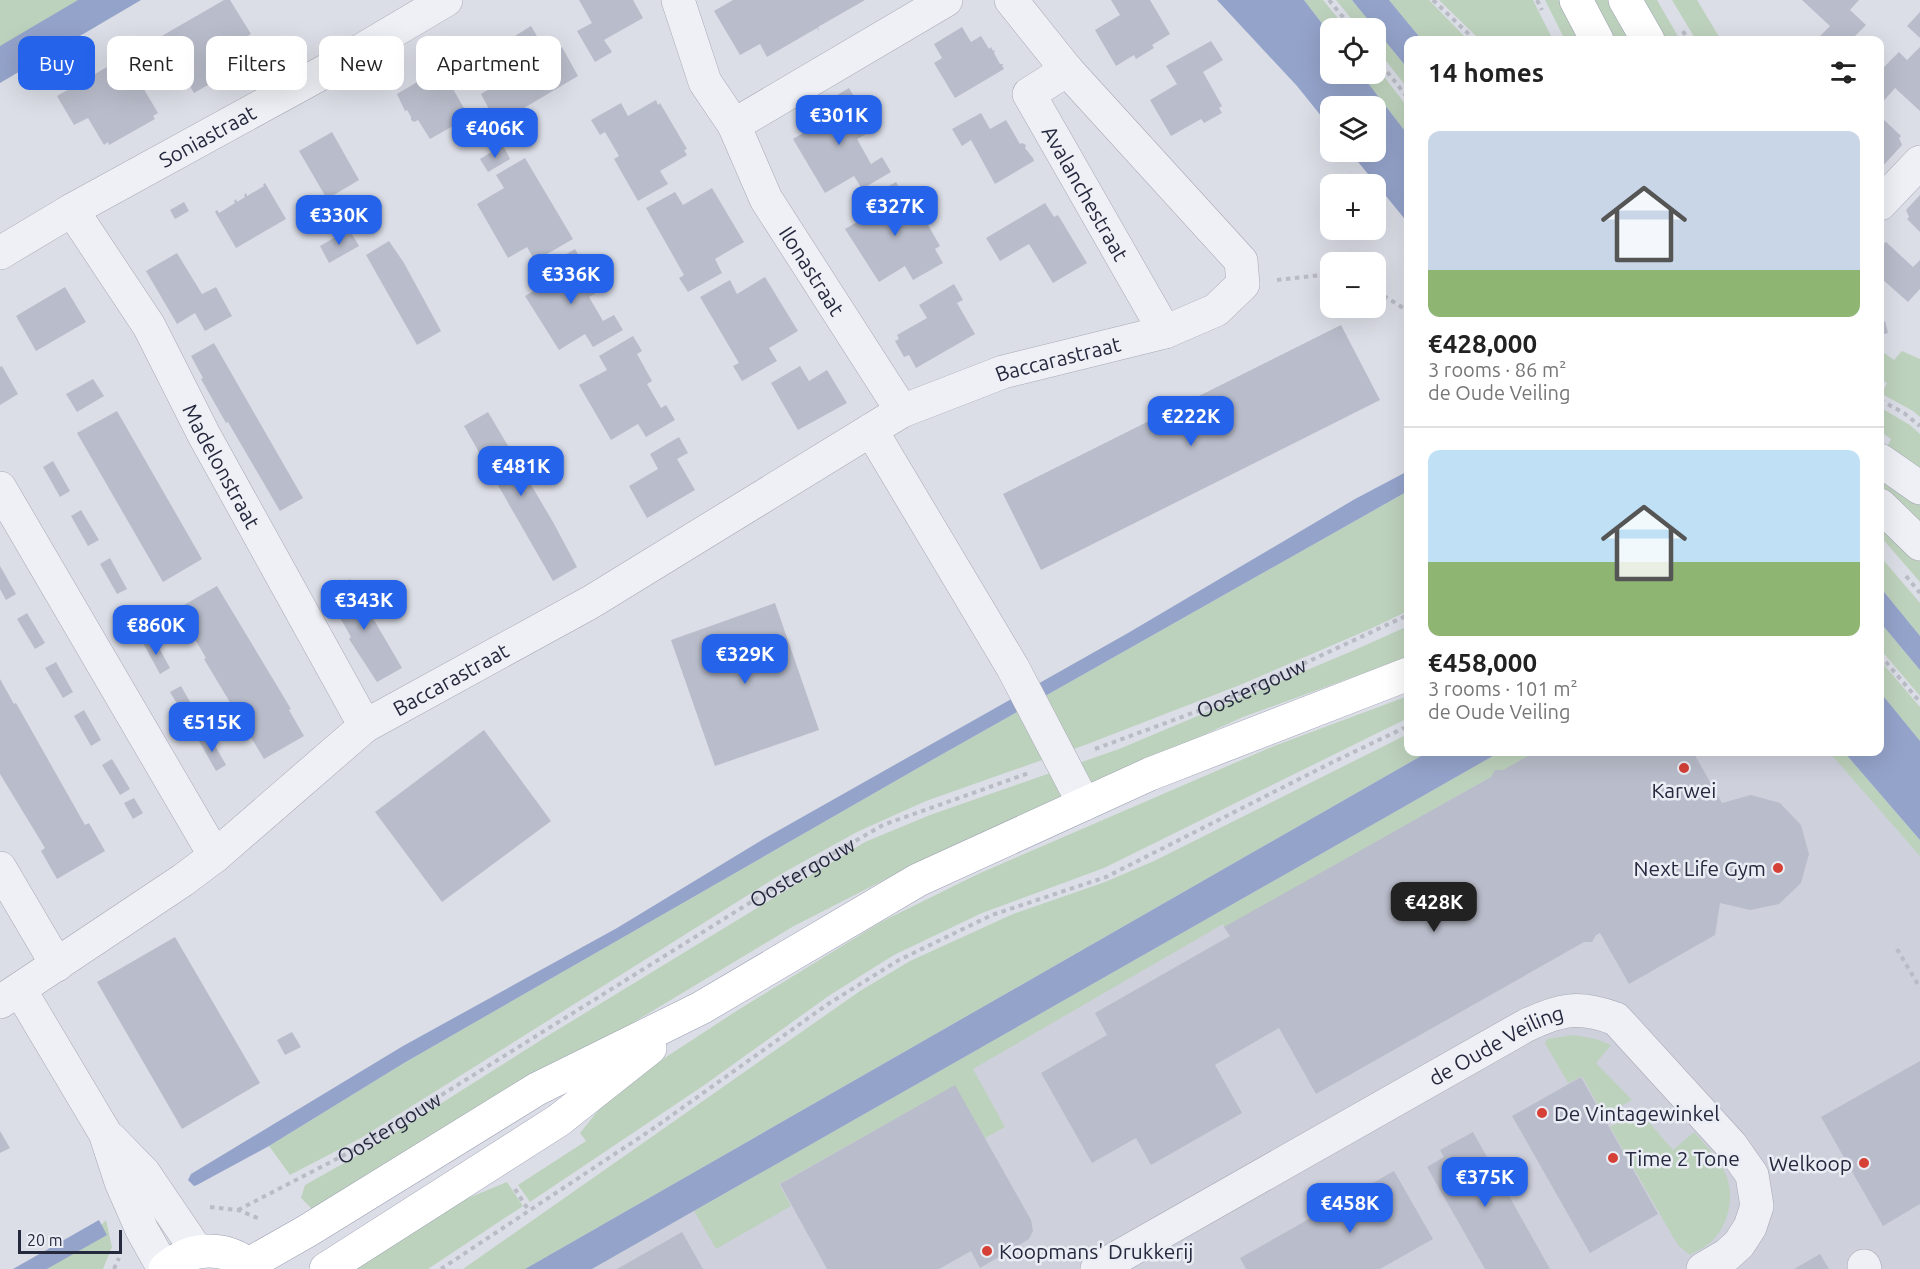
<!DOCTYPE html>
<meta charset="utf-8">
<style>
:root{--surface:#fff;--page:#f6f6f6;--text:#222;--muted:#767676;--line:#e0e0e0;--accent:#2563eb}
body{margin:0;font-family:Ubuntu,sans-serif;background:var(--page);color:var(--text);height:100vh;display:flex;flex-direction:column;font-size:22px;white-space:nowrap}
*{box-sizing:border-box;margin:0}
p{font-size:20px;color:var(--muted)}
.icon{flex:none;width:33px;height:33px;fill:none;stroke:currentColor;stroke-width:2;stroke-linecap:round;stroke-linejoin:round}
.map{position:relative;flex:1;overflow:hidden}
.sheet{position:absolute;left:1404px;top:36px;width:480px;height:720px;display:flex;flex-direction:column;background:var(--surface);border-radius:12px;box-shadow:0 6px 24px #0002}
.sheet>*{flex:none}
.guide{position:absolute;left:18px;top:36px;width:570px;height:54px;display:flex;gap:12px}
.tools{position:absolute;left:1320px;top:18px;display:grid;gap:12px}
.tools a{display:grid;place-items:center;width:66px;height:66px;border-radius:12px;background:var(--surface);box-shadow:0 6px 24px #0002;font-size:30px}
.scale{position:absolute;left:18px;bottom:15px;width:104px;box-sizing:border-box;padding-left:6px;border:3px solid #25293e;border-top:0;font-size:16px;line-height:21px;white-space:nowrap;color:#25293e;-webkit-text-stroke:4px #ebedf5;paint-order:stroke}
.price{position:absolute;translate:-50% -51px;padding:0 14px;border-radius:12px;background:var(--accent);color:#fff;font-size:20px;line-height:39px;filter:drop-shadow(0 2px 3px #0008)}
.price::after{content:'';position:absolute;left:50%;top:36px;width:18px;height:14px;margin-left:-9px;background:inherit;clip-path:polygon(0 0,100% 0,50% 100%)}
.price.selected{background:#222;color:#fff}
ul{padding:0;list-style:none}
li{display:grid;align-content:center;gap:12px;height:318px;padding:0 24px}
li+li{border-top:2px solid var(--line)}
li span{display:grid;place-items:center;height:186px;border-radius:12px;color:#555}
li>.icon{margin-inline-start:auto}
span .icon{width:108px;height:108px;fill:#fffc;stroke-width:1}
li b{font-size:26px}
h2{display:flex;justify-content:space-between;align-items:center;height:72px;padding:0 24px;font-size:26px}
.tag{padding:0 21px;border-radius:12px;background:var(--surface);box-shadow:0 6px 24px #0002;font-size:21px;line-height:54px}
.tag.selected{background:var(--accent);color:#fff}
.map>svg:first-child{display:block}
</style>
<div class="map">
<svg width="1920" height="1269" viewBox="0 0 1920 1269">
<rect width="100%" height="100%" fill="#dcdee7"/>
<polygon fill="#ced0dc" points="1500,752 1844,752 1920,840 1920,1269 592,1269"/>
<g fill="#bdd2bc">
<polygon points="0,0 79,0 0,47"/>
<polygon points="1304,0 1323,0 1346,28 1330,28 1330,34"/>
<polygon points="1336,0 1352,0 1375,28 1359,28"/>
<polygon points="1389,0 1429,0 1468,40 1422,40"/>
<polygon points="1439,0 1533,0 1553,40 1480,40"/>
<polygon points="1545,0 1564,0 1585,40 1565,40"/>
<polygon points="1588,0 1614,0 1638,40 1609,40"/>
<polygon points="1638,0 1657,0 1680,40 1662,40"/>
<polygon points="1672,0 1697,0 1721,40 1696,40"/>
<polygon points="1376,29 1408,69 1408,89 1376,48"/>
<polygon points="1376,66 1408,108 1408,135 1361,74 1376,74"/>
<polygon points="1880,350 1894,360 1902,351 1920,359 1920,417 1913,411 1882,394 1887,383 1880,378"/>
<polygon points="1881,408 1910,425 1920,434 1920,475 1885,451 1891,439 1880,431"/>
<polygon points="1880,470 1920,500 1920,529 1880,492"/>
<polygon points="1408,491 1408,611 1370,629 1240,685 1085,745 926,801 857,832 783,873 361,1138 290,1175 269,1146 404,1063 932,760"/>
<polygon points="1880,516 1920,554 1920,582 1880,536"/>
<polygon points="1880,556 1920,603 1920,636 1880,587"/>
<polygon points="1880,622 1920,670 1920,696 1880,649"/>
<polygon points="1408,626 1408,657 1243,717 1045,807 933,855 794,926 316,1213 301,1198 305,1185 369,1149 549,1035 865,842 930,815 1119,749 1357,649"/>
<polygon points="1880,660 1920,707 1920,741 1880,692"/>
<polygon points="1408,696 1408,718 1104,868 982,913 894,955 830,995 703,1086 530,1202 518,1185 586,1141 580,1133 614,1091 738,1010 881,922 978,874 1274,746"/>
<polygon points="1408,734 1408,752 1428,752 525,1269 463,1269 860,991 910,961 1013,914 1105,882 1154,861"/>
<polygon points="1500,752 1535,752 1225,928 1223,924 973,1069 1005,1127 985,1138 954,1086 779,1184 791,1206 716,1249 694,1211"/>
<polygon points="1829,752 1844,752 1920,840 1920,856"/>
<polygon points="1573,1035 1596,1039 1611,1045 1596,1063 1632,1100 1604,1116 1582,1076 1568,1083 1545,1043 1547,1039"/>
<path d="M1640,1112L1673,1150L1694,1132C1703,1142 1714,1153 1721,1165C1736,1188 1732,1220 1713,1240C1707,1247 1698,1250 1690,1255L1679,1246L1673,1237L1610,1127Z"/>
<polygon points="507,1182 523,1206 428,1269 345,1269 427,1215"/>
<polygon points="106,1220 112,1247 103,1269 47,1269 106,1235 101,1225"/>
</g>
<g fill="#94a3ca">
<polygon points="78,0 141,0 0,83 0,46"/>
<polygon points="1217,0 1304,0 1330,34 1330,74 1361,74 1408,135 1408,223 1350,152 1376,152 1376,106 1330,106 1330,127 1297,86"/>
<polygon points="1352,0 1389,0 1422,40 1408,40 1408,69"/>
<polygon points="1408,471 1408,491 932,760 404,1063 269,1146 197,1185 194,1186 188,1180 191,1174 403,1046 617,928 767,837 1128,633 1355,499"/>
<polygon points="1880,587 1920,636 1920,670 1880,622"/>
<polygon points="1880,692 1920,741 1920,840 1844,752 1880,752"/>
<polygon points="1428,752 1500,752 592,1269 525,1269"/>
<polygon points="99,1220 107,1235 47,1269 13,1269"/>
</g>
<g fill="#b9bcca">
<polygon points="224,0 230,0 251,34 238,42 248,62 194,93 178,66 165,74 148,44"/>
<polygon points="579,0 633,0 643,18 604,40 612,52 595,62 577,31 592,23"/>
<polygon points="733,0 865,0 818,27 819,31 817,28 767,57 760,44 740,55 714,11"/>
<polygon points="1111,0 1150,0 1170,34 1152,45 1154,48 1136,59 1134,55 1116,66 1095,30 1120,15"/>
<polygon points="1802,0 1859,0 1850,10 1866,25 1851,40 1816,40 1830,26"/>
<polygon points="1920,12 1920,38 1907,26"/>
<polygon points="531,26 548,55 562,47 578,76 497,124 481,94 494,86 478,59"/>
<polygon points="962,27 971,42 981,36 989,49 991,47 993,51 995,50 994,53 1000,64 1004,64 1002,65 1004,69 955,98 934,63 942,58 934,44"/>
<polygon points="1211,41 1223,60 1203,72 1222,106 1219,108 1222,113 1204,123 1201,119 1171,136 1150,100 1177,84 1166,66"/>
<polygon points="1920,47 1920,111 1895,88 1880,105 1880,69 1881,70 1899,52 1907,60"/>
<polygon points="138,49 155,78 142,86 158,113 153,116 155,119 109,145 108,142 104,145 88,118 74,125 57,96"/>
<polygon points="441,68 469,117 430,139 418,120 414,122 411,120 411,117 407,110 405,111 397,94"/>
<polygon points="849,88 858,103 852,106 868,133 857,139 871,164 882,157 891,172 862,189 854,176 825,193 793,139 822,122 814,109"/>
<polygon points="656,100 658,105 660,103 687,149 684,150 687,155 660,171 668,184 638,201 614,159 619,156 605,132 600,135 591,120 621,103 628,116"/>
<polygon points="981,113 990,129 1006,120 1020,144 1022,143 1026,145 1025,148 1033,158 1034,161 995,184 971,140 962,146 952,129"/>
<polygon points="1880,116 1901,136 1899,138 1902,145 1880,169"/>
<polygon points="332,132 359,180 327,199 299,151"/>
<polygon points="503,145 510,159 488,172 480,159"/>
<polygon points="525,158 573,239 535,261 527,247 508,258 477,204 504,188 496,175"/>
<polygon points="896,182 918,221 924,218 940,246 935,249 943,263 913,280 905,266 879,282 845,229 874,212 866,199"/>
<polygon points="265,183 286,219 236,248 215,212 217,210 219,213 235,203 234,201 236,199 237,202 245,197 244,195 246,193 247,196 264,186 263,184"/>
<polygon points="712,188 744,242 715,259 722,273 688,292 679,278 684,275 646,208 675,192 683,205"/>
<polygon points="1920,195 1920,232 1907,219 1909,217 1906,210"/>
<polygon points="184,202 189,211 175,219 170,210"/>
<polygon points="1045,203 1054,217 1058,215 1087,263 1053,283 1029,244 1000,261 986,238"/>
<polygon points="349,229 359,246 329,263 320,246"/>
<polygon points="389,241 404,263 441,331 417,345 366,255"/>
<polygon points="1880,241 1883,244 1886,242 1913,267 1920,260 1920,289 1908,302 1881,278 1880,280"/>
<polygon points="575,249 599,291 589,297 603,321 614,315 623,330 593,347 585,334 559,350 525,296 554,279 546,266"/>
<polygon points="177,253 202,294 216,287 232,316 205,331 195,313 177,324 146,271"/>
<polygon points="765,277 798,331 769,348 777,361 742,381 733,366 739,363 700,297 730,280 737,294"/>
<polygon points="954,284 963,300 957,303 975,334 916,368 909,355 904,357 895,341 899,339 897,335 927,318 919,305"/>
<polygon points="65,287 86,322 36,351 16,316"/>
<polygon points="1885,321 1888,333 1880,335 1880,322"/>
<polygon points="1341,325 1380,400 1041,570 1003,494"/>
<polygon points="633,336 642,351 637,354 652,381 647,384 661,408 666,405 675,420 646,437 638,424 611,440 579,385 607,370 599,356"/>
<polygon points="214,343 303,498 280,511 228,422 226,423 201,379 203,378 191,356"/>
<polygon points="2,366 18,394 0,405 0,367"/>
<polygon points="800,366 809,381 827,370 847,403 798,430 771,383"/>
<polygon points="93,379 104,396 77,412 66,394"/>
<polygon points="117,411 202,559 163,582 77,433"/>
<polygon points="488,412 553,522 577,567 553,581 464,426"/>
<polygon points="679,437 688,453 677,459 695,490 647,518 629,486 658,469 650,454"/>
<polygon points="53,461 70,491 60,497 43,467"/>
<polygon points="81,510 99,540 88,546 71,516"/>
<polygon points="110,558 127,589 117,594 100,564"/>
<polygon points="0,566 16,594 6,600 0,589"/>
<polygon points="350,579 402,668 377,682 349,639 351,637 326,593"/>
<polygon points="217,586 291,709 289,710 304,736 264,759 204,659 206,658 177,609"/>
<polygon points="775,603 819,730 715,766 671,640"/>
<polygon points="27,613 45,643 35,649 17,619"/>
<polygon points="153,637 170,668 160,674 143,643"/>
<polygon points="56,662 73,692 63,698 45,668"/>
<polygon points="0,679 14,704 16,703 85,825 89,823 105,851 57,879 41,851 45,848 0,774"/>
<polygon points="181,686 198,716 188,722 170,692"/>
<polygon points="84,710 101,740 91,746 74,716"/>
<polygon points="484,730 551,821 442,902 375,812"/>
<polygon points="209,735 226,765 216,771 199,741"/>
<polygon points="1535,752 1693,752 1722,803 1751,795 1780,803 1801,825 1809,854 1801,883 1779,904 1750,910 1720,903 1715,935 1629,984 1600,933 1596,935 1592,942 1584,942 1316,1094 1279,1028 1215,1065 1242,1113 1151,1165 1136,1138 1092,1163 1041,1073 1107,1035 1095,1013 1230,936 1224,927 1491,777 1495,770 1503,770"/>
<polygon points="112,759 130,789 120,795 102,765"/>
<polygon points="134,798 143,813 133,819 124,803"/>
<polygon points="175,937 260,1083 182,1129 97,982"/>
<polygon points="292,1032 301,1047 285,1055 277,1040"/>
<polygon points="1920,1061 1920,1204 1883,1226 1821,1117"/>
<polygon points="1581,1077 1658,1214 1590,1253 1512,1116"/>
<polygon points="955,1085 1031,1220 1033,1231 1029,1239 980,1268 971,1251 939,1269 827,1269 780,1184"/>
<polygon points="0,1131 10,1148 0,1153"/>
<polygon points="1473,1132 1505,1189 1550,1269 1485,1269 1427,1167 1444,1157 1440,1150"/>
<polygon points="1394,1171 1433,1239 1380,1269 1246,1269 1240,1258"/>
<polygon points="682,1232 703,1269 617,1269"/>
<polygon points="1820,1254 1829,1269 1794,1269"/>
</g>
<g fill="none" stroke-linecap="round" stroke-linejoin="round">
<g stroke="#a5a8b4" stroke-width="34">
<g id="minor">
<path id="s3" d="M678,0L705,82L734,125L766,199L902,411"/>
<path id="s4" d="M1067,70L1029,94L1165,332"/>
<polyline points="734,125 946,0"/>
<polyline points="1880,204 1920,162"/>
<path id="s5" d="M72,210L149,326L204,435L365,726"/>
<path id="s6" d="M0,253L72,210L333,67L446,0"/>
<polyline points="871,430 1013,668 1084,804"/>
<polyline points="1880,460 1920,488"/>
<polyline points="0,488 215,856"/>
<polyline points="1880,505 1920,544"/>
<polyline points="0,868 57,965"/>
<polyline points="20,990 105,1133 121,1182 142,1230 164,1269"/>
<path id="s7" d="M0,1002L183,880L215,856L365,726L591,602L902,411L1003,372L1165,332L1216,310L1243,284L1241,261L1067,70L1011,0"/>
<polyline points="111,1139 144,1173 197,1251"/>
<polyline points="1864,1266 1865,1269"/>
<path id="s8" d="M1097,1269L1525,1026C1560,1009 1579,1005 1616,1019L1731,1145L1752,1175L1757,1206L1750,1227L1739,1244L1727,1255L1703,1269"/>
</g>
</g>
<g stroke="#9b9fb3" stroke-width="34">
<g id="major">
<polyline points="1576,0 1597,40"/>
<polyline points="1625,0 1648,40"/>
<polyline points="249,1264 307,1231 537,1089 701,1008 918,880 1150,774 1408,674"/>
<path d="M165,1269C192,1245 227,1245 254,1269"/>
<polyline points="326,1269 559,1120 650,1048"/>
</g>
</g>
<g stroke="#babcc5" stroke-width="4" stroke-dasharray="4.5 4.5" stroke-linecap="butt">
<polyline points="1329,0 1352,28"/>
<polyline points="1433,0 1475,40"/>
<polyline points="1537,0 1542,10"/>
<polyline points="1683,31 1688,40"/>
<polyline points="1376,58 1408,98"/>
<polyline points="1277,280 1330,274"/>
<polyline points="1376,291 1408,311"/>
<polyline points="1880,400 1904,413 1920,426"/>
<polyline points="1906,576 1920,593"/>
<polyline points="1880,655 1920,702"/>
<path id="s1" d="M1095,749L1217,704L1408,615"/>
<polyline points="1897,949 1920,988"/>
<polyline points="515,1189 529,1211"/>
<polyline points="210,1207 238,1210 260,1219"/>
<path id="s2" d="M238,1210L350,1152L780,884L883,825L1029,773"/>
<polyline points="114,1269 119,1258"/>
<polyline points="441,1269 654,1128 828,1004 899,960 992,915 1106,877 1333,762 1408,726"/>
</g>
<use href="#minor" stroke="#eff0f5" stroke-width="33"/>
<use href="#major" stroke="#fff" stroke-width="33"/>
</g>
<g fill="#d64137" stroke="#ebedf5" stroke-width="2">
<circle cx="1684" cy="768" r="6"/>
<circle cx="1778" cy="868" r="6"/>
<circle cx="1542" cy="1113" r="6"/>
<circle cx="1613" cy="1158" r="6"/>
<circle cx="1864" cy="1163" r="6"/>
<circle cx="987" cy="1251" r="6"/>
</g>
<g text-anchor="middle" dominant-baseline="central" stroke-width="5" stroke-linejoin="round" paint-order="stroke">
<g font-size="21" fill="#25293e" stroke="#ebedf5">
<text stroke="none"><textPath href="#s6" startOffset="238">Soniastraat</textPath></text>
<text stroke="none"><textPath href="#s4" startOffset="159">Avalanchestraat</textPath></text>
<text stroke="none"><textPath href="#s3" startOffset="304">Ilonastraat</textPath></text>
<text stroke="none"><textPath href="#s7" startOffset="1246">Baccarastraat</textPath></text>
<text stroke="none"><textPath href="#s5" startOffset="297">Madelonstraat</textPath></text>
<text stroke="none"><textPath href="#s7" startOffset="556">Baccarastraat</textPath></text>
<text stroke="none"><textPath href="#s1" startOffset="168">Oostergouw</textPath></text>
<text stroke="none"><textPath href="#s2" startOffset="658">Oostergouw</textPath></text>
<text stroke="none"><textPath href="#s8" startOffset="458">de Oude Veiling</textPath></text>
<text stroke="none"><textPath href="#s2" startOffset="172">Oostergouw</textPath></text>
</g>
<g font-size="21" fill="#25293e" stroke="#ebedf5" text-anchor="start">
<text x="1684" y="790" text-anchor="middle">Karwei</text>
<text x="1766" y="868" text-anchor="end">Next Life Gym</text>
<text x="1554" y="1113">De Vintagewinkel</text>
<text x="1625" y="1158">Time 2 Tone</text>
<text x="1852" y="1163" text-anchor="end">Welkoop</text>
<text x="999" y="1251">Koopmans' Drukkerij</text>
</g>
</g>
</svg>
<div class="tools">
<a><svg class="icon" aria-label="locate" viewBox="0 0 24 24"><circle cx="12" cy="12" r="6"/><path d="M12 2v4M12 18v4M2 12h4M18 12h4"/></svg></a>
<a><svg class="icon" aria-label="layers" viewBox="0 0 24 24"><path d="M12 4l9 5-9 5-9-5zM3 14l9 5 9-5"/></svg></a>
<a>+</a>
<a>−</a>
</div>
<div class="scale">20 m</div>
<b class="price" style="left:839px;top:146px">€301K</b>
<b class="price" style="left:495px;top:159px">€406K</b>
<b class="price" style="left:895px;top:237px">€327K</b>
<b class="price" style="left:339px;top:246px">€330K</b>
<b class="price" style="left:571px;top:305px">€336K</b>
<b class="price" style="left:1191px;top:447px">€222K</b>
<b class="price" style="left:521px;top:497px">€481K</b>
<b class="price" style="left:364px;top:631px">€343K</b>
<b class="price" style="left:156px;top:656px">€860K</b>
<b class="price" style="left:745px;top:685px">€329K</b>
<b class="price" style="left:212px;top:753px">€515K</b>
<b class="price selected" style="left:1434px;top:933px">€428K</b>
<b class="price" style="left:1485px;top:1208px">€375K</b>
<b class="price" style="left:1350px;top:1234px">€458K</b>
<div class="guide">
<a class="tag selected">Buy</a>
<a class="tag">Rent</a>
<a class="tag">Filters</a>
<a class="tag">New</a>
<a class="tag">Apartment</a>
</div>
<section class="sheet">
<h2>14 homes<svg class="icon" aria-label="filters" viewBox="0 0 24 24"><path d="M4 7h16M4 17h16"/><circle cx="9" cy="7" r="2"/><circle cx="15" cy="17" r="2"/></svg></h2>
<ul>
<li><span style="background:linear-gradient(#c9d6e8 75%,#8fb573 0)"><svg class="icon" aria-label="home" viewBox="0 0 24 24"><path d="M3 11l9-7 9 7M6 9v11h12V9"/></svg></span><div><b>€428,000</b><p>3 rooms · 86 m²</p><p>de Oude Veiling</p></div></li>
<li><span style="background:linear-gradient(#bfe0f5 60%,#8fb573 0)"><svg class="icon" aria-label="home" viewBox="0 0 24 24"><path d="M3 11l9-7 9 7M6 9v11h12V9"/></svg></span><div><b>€458,000</b><p>3 rooms · 101 m²</p><p>de Oude Veiling</p></div></li>
</ul>
</section>
</div>
